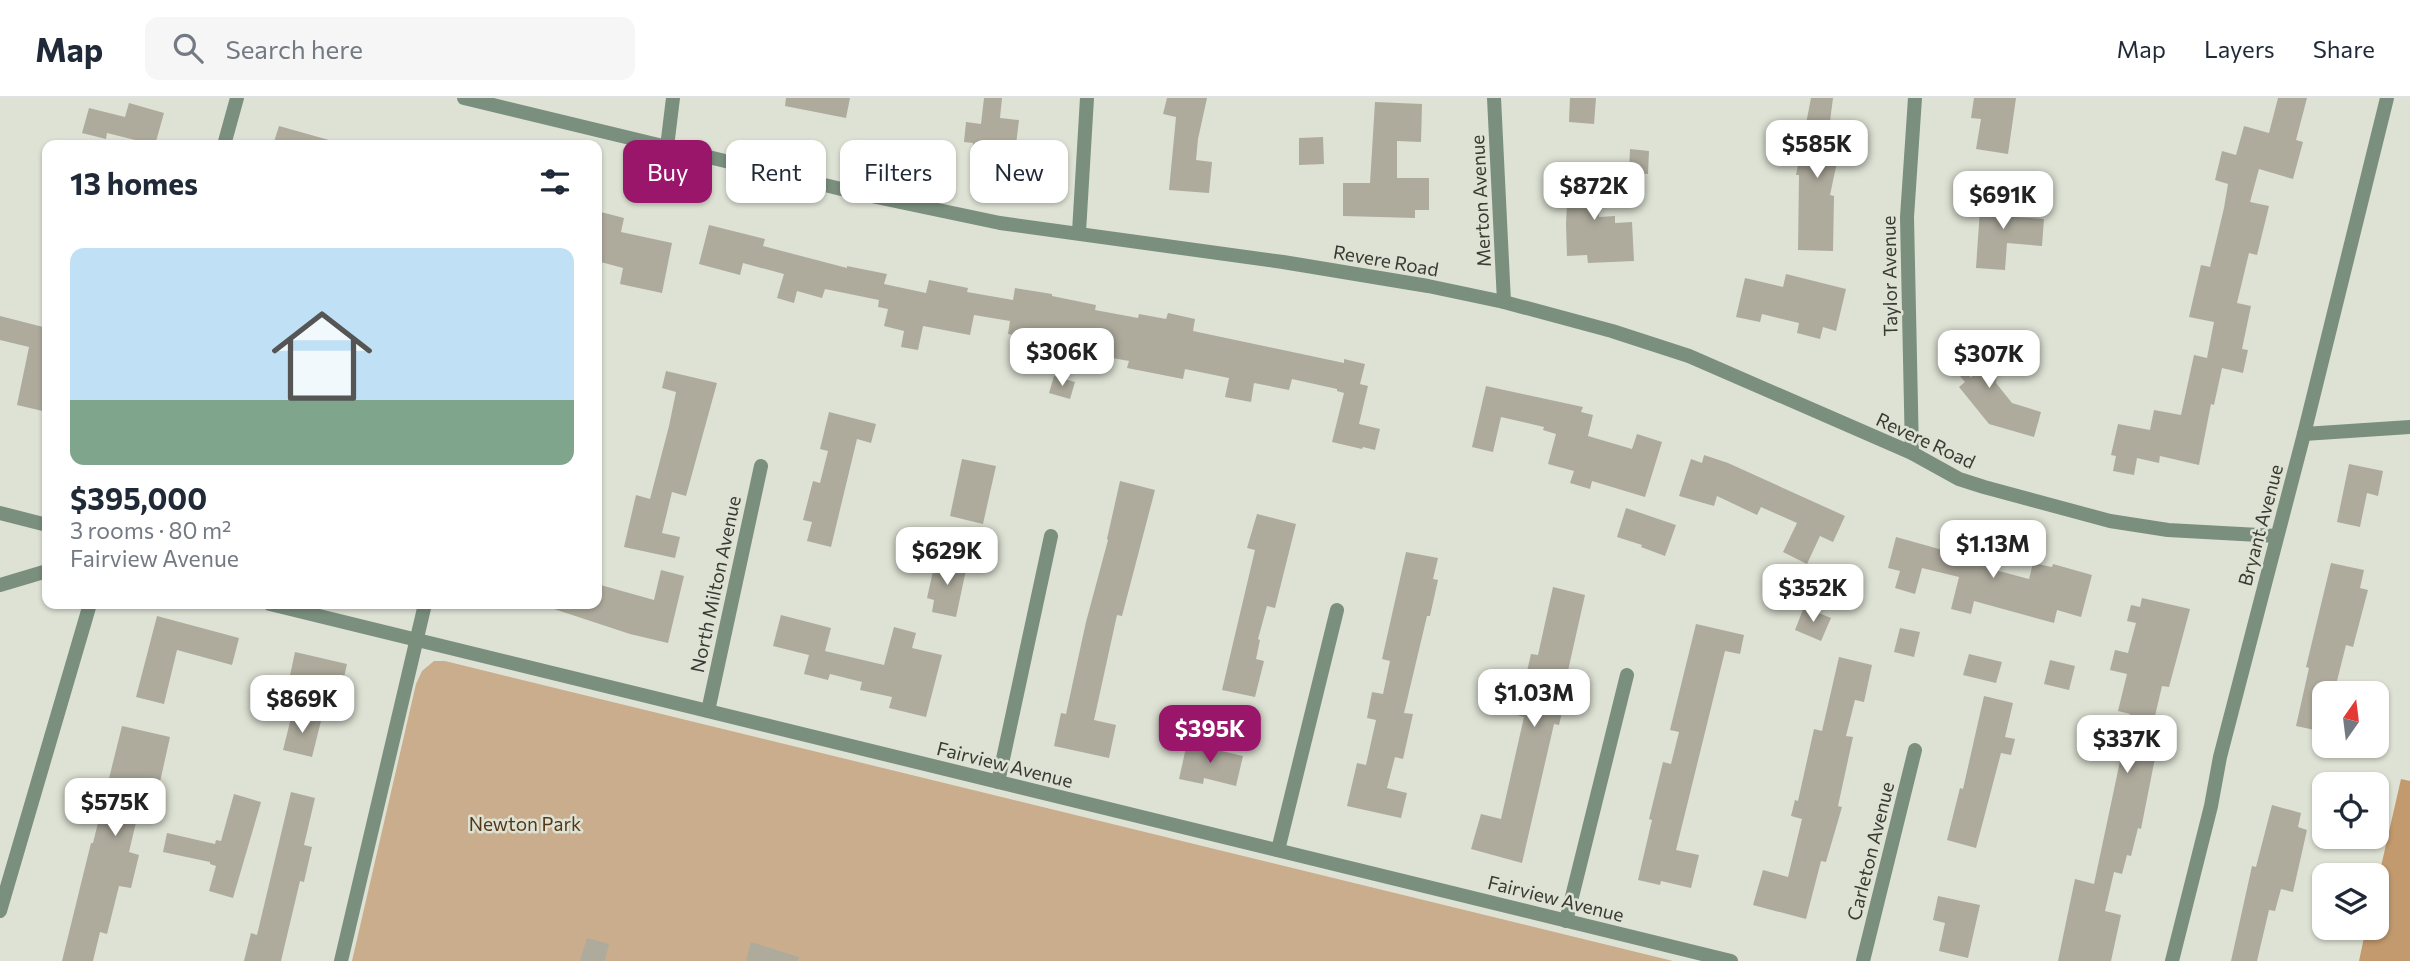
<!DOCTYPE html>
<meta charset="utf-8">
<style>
:root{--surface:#fff;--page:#f6f6f7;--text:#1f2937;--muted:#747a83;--line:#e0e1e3;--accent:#9a166a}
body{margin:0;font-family:Commissioner,sans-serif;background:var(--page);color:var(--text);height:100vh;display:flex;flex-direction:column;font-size:26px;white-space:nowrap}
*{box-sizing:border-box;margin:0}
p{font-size:23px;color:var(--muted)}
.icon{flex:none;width:38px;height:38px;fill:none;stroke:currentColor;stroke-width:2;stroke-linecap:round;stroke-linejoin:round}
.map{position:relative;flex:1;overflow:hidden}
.drawer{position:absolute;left:42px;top:42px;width:560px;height:469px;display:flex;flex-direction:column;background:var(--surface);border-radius:14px;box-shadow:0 2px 5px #0004}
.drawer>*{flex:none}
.guide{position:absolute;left:623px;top:42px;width:665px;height:63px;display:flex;gap:14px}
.needle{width:46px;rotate:14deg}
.tools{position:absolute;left:2312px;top:583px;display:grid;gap:14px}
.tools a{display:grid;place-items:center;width:77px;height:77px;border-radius:14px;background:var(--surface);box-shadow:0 2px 5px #0004;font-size:35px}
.price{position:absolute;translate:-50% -60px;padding:0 16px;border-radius:14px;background:#fff;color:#222;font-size:23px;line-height:46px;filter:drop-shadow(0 2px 4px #0008)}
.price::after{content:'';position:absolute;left:50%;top:42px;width:21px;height:16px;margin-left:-10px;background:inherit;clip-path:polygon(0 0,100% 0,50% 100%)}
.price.active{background:var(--accent);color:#fff}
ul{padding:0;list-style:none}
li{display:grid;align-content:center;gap:14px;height:371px;padding:0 28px}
li span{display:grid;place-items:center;height:217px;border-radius:14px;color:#555}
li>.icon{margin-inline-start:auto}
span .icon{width:126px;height:126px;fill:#fffc;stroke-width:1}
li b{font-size:30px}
h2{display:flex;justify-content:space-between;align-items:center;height:84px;padding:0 28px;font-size:30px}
.pill{padding:0 24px;border-radius:14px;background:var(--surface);box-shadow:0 2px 5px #0004;font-size:24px;line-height:63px}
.pill.active{background:var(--accent);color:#fff}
header{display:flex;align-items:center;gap:42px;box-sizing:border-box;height:98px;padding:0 35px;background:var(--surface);border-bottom:2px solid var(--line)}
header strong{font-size:33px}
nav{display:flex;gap:38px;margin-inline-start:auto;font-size:24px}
.search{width:490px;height:63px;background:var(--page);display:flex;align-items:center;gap:18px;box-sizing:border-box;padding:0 24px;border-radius:14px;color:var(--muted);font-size:26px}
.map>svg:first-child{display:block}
</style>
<header>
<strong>Map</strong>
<div class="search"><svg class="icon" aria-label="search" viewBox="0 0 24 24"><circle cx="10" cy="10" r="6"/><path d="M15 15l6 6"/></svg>Search here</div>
<nav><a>Map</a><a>Layers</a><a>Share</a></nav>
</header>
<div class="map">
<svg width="2410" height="863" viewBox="0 0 2410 863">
<rect width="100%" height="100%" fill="#dde2d4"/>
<polygon fill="#caad8d" points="434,563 445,563 1673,863 352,863 416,586 422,573"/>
<polygon fill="#c29a6e" points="2401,681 2410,683 2410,863 2359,863 2366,830 2376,830 2377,786"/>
<g fill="#aeab9d">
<polygon points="786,0 850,0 846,20 785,8"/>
<polygon points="984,0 1002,0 1000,20 1019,22 1015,55 1006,54 1005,61 972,57 973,45 964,44 966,24 981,26"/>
<polygon points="1167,0 1207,0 1198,41 1196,62 1212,64 1209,95 1169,92 1176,19 1163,16"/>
<polygon points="1570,0 1596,0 1594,26 1569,24"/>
<polygon points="1811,0 1833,0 1827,47 1840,50 1830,97 1834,98 1833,153 1798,152 1799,77 1796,77"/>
<polygon points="1974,0 2016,0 2008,56 1976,51 1981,21 1971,20"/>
<polygon points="2278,0 2307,0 2296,42 2303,44 2293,81 2259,71 2250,104 2269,108 2257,157 2249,155 2237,205 2251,208 2242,251 2248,252 2243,275 2222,270 2214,307 2211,306 2199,367 2160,358 2159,365 2137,360 2134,377 2113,373 2116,358 2111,357 2118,326 2150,332 2154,312 2181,317 2194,257 2207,260 2214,224 2189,219 2201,167 2210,169 2224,110 2228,86 2215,82 2222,53 2236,57 2244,28 2269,35"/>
<polygon points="1375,4 1422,6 1421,44 1397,43 1397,80 1429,80 1429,112 1415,112 1415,120 1343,118 1343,85 1370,85"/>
<polygon points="129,5 164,15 155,47 107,35 106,41 82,35 89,10 125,19"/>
<polygon points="279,28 329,42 328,47 273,47"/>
<polygon points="1323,39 1324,66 1299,67 1299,40"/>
<polygon points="1630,51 1649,53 1648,76 1629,75"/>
<polygon points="1569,64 1585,64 1585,75 1600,76 1599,119 1615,118 1615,125 1632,124 1634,163 1588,165 1587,157 1567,158 1566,126"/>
<polygon points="1981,96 2017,99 2016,119 2044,121 2042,148 2007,145 2005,172 1976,170"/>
<polygon points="597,113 624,120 621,134 672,145 662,195 620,186 623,170 597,163"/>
<polygon points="709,127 765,141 763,148 847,170 847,168 887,176 884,186 926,195 929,182 968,190 967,194 1013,202 1015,190 1052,196 1052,198 1096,207 1095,212 1138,220 1139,216 1166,221 1168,215 1195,221 1193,233 1344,265 1344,261 1365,266 1360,286 1368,288 1359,326 1380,331 1375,352 1363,349 1362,351 1332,344 1344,295 1337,293 1337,291 1292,281 1289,292 1254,285 1251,304 1225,299 1229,280 1185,271 1183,281 1127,270 1129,263 1062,251 1063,245 1008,236 1010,223 974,217 970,237 923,228 918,252 901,249 904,233 884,228 888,211 878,209 879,202 825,191 822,200 797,193 794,205 777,200 784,176 743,165 740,177 699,166"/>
<polygon points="1786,176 1846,191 1836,233 1823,229 1820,241 1797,235 1799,225 1762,216 1760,224 1736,219 1745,180 1783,189"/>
<polygon points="0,218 47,230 47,314 17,307 29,249 0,242"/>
<polygon points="1948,232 1971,232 1970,280 1988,267 1997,278 1996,285 2012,305 2041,314 2034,339 1989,326 1959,289 1965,284 1954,271 1954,260 1948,253"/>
<polygon points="666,273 717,285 686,398 672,394 662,435 680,439 675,460 624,449 636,397 650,401 669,328 676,294 662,290"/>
<polygon points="1054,278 1075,284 1070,301 1049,295"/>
<polygon points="1486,288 1583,309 1581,314 1593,317 1588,338 1632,351 1637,336 1662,344 1645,399 1592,383 1590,391 1570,385 1574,373 1548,366 1556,336 1543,332 1544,329 1501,319 1493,354 1472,349"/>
<polygon points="829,314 876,326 871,345 857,341 831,449 807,443 812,424 803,422 813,383 820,385 828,353 820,351"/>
<polygon points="1704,357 1728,365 1845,418 1833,444 1820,438 1807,466 1783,454 1797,425 1761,409 1757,417 1717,398 1714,408 1679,398 1691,361 1702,365"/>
<polygon points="962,361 996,368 983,426 950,418"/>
<polygon points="2349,366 2383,373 2378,398 2367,395 2360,429 2337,424"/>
<polygon points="1120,383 1155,392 1122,518 1117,517 1094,622 1116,627 1109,660 1054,648 1061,615 1066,616 1086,524 1108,442 1107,441"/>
<polygon points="1626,410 1676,427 1665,458 1641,449 1642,447 1617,439"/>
<polygon points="1257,416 1296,426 1275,510 1267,508 1258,541 1260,542 1256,561 1264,563 1255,599 1222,592 1255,452 1247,450"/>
<polygon points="1896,439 1957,456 1962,441 2001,451 1995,472 2029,481 2033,465 2052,469 2053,466 2092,477 2081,519 2057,512 2054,525 1974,503 1971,516 1951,511 1959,479 1922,470 1915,496 1895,490 1900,473 1888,470"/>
<polygon points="1406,454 1438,460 1433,481 1438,482 1430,518 1427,518 1404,615 1413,616 1403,661 1395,659 1387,690 1407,695 1401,720 1347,708 1357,665 1366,667 1376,622 1367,620 1372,594 1383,596 1390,563 1382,561"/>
<polygon points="936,460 967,467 956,519 932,514 934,502 927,500"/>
<polygon points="2331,465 2364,472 2360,490 2368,492 2353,549 2346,547 2334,595 2324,595 2324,634 2296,628 2309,570 2306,569"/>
<polygon points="661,472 684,478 668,545 630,536 551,510 551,506 597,506 597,486 654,502"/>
<polygon points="1553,489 1585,497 1561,604 1564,605 1559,627 1554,626 1522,765 1471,751 1481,716 1501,721 1524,619 1506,614 1512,592 1522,595 1531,556 1538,557"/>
<polygon points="2142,500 2190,511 2169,589 2162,588 2151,635 2165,638 2161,656 2156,655 2141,731 2138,730 2131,758 2127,757 2122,776 2114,774 2105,813 2121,817 2111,863 2058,863 2075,781 2094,786 2130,616 2118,613 2127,576 2110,572 2115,552 2128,555 2136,525 2127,523 2131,507 2140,509"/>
<polygon points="1804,509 1831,520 1821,543 1795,532"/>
<polygon points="781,517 831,530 825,553 884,567 894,529 916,535 912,550 942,557 926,619 889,610 892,599 860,592 862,584 830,576 828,582 804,576 809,557 773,548"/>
<polygon points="157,518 239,540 232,567 177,552 164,606 136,599"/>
<polygon points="1696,526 1744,537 1740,556 1725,553 1676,752 1699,757 1691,790 1661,783 1660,787 1638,782 1652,722 1649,721 1663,664 1671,666 1679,634 1670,632"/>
<polygon points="1900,530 1920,534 1914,559 1894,554"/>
<polygon points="295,554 347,566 341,593 289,582"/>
<polygon points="1969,556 2002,564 1996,585 1963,577"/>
<polygon points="1839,559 1872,567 1864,604 1855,602 1846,638 1853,639 1838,708 1842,709 1826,764 1821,763 1806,821 1753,807 1763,772 1788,779 1802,721 1791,718 1795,702 1798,703 1814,631 1822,633"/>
<polygon points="2050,562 2075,568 2069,592 2044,586"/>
<polygon points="1984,598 2013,605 2005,639 2015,641 2011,657 2001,655 1976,750 1947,742 1960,690 1963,691"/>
<polygon points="292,616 321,623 312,659 283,652"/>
<polygon points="122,628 170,639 156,702 142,699 129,754 139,757 131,790 119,788 107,836 100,834 93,863 62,863 91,745 93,745"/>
<polygon points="1187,645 1243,658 1236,688 1204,680 1203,686 1179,681"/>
<polygon points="291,694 315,700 304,747 312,749 304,784 300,783 281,863 244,863 251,835 257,837"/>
<polygon points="234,696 261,704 233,800 209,793 216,768 210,766 210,764 163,754 167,735 215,746 216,742 221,743"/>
<polygon points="2272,707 2301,715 2298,729 2307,732 2293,794 2281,791 2275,813 2269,812 2257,863 2231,863 2252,768 2256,769"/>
<polygon points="1938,798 1980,807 1968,860 1939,853 1945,825 1933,822"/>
<polygon points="587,840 609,846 605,863 580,863"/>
<polygon points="751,844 799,859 798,863 746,863"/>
</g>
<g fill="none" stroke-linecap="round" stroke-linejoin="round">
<g stroke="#7b8f7e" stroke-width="14">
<polyline points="464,0 862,96 1000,125 1283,164 1428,188 1504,204 1612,233 1689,258 1912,355 1959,381 1984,389 2110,423 2168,432 2277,438"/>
<polyline points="1494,0 1504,204"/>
<polyline points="224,47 237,0"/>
<polyline points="667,49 673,0"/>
<polyline points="1079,134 1087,0"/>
<polyline points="2304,336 2410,329"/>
<polyline points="1912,355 1907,119 1915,0"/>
<polyline points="0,415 47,427"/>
<polyline points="0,487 47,473"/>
<polyline points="270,506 1731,863"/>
<polyline points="708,613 761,368"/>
<polyline points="998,684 1051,438"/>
<polyline points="1278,752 1337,512"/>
<polyline points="0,813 90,506"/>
<polyline points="1566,823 1627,577"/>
<polyline points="341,863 425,506"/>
<polyline points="1863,863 1915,652"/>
<polyline points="2172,863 2211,708 2220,659 2304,336 2387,0"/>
</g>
</g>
<g text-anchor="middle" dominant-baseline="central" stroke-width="5" stroke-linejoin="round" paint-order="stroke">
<g font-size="19" fill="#383a34" stroke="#dde2d4">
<text transform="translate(1480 103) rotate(-93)">Merton Avenue</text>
<text transform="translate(1386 162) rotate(10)">Revere Road</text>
<text transform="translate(1889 178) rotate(-91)">Taylor Avenue</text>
<text transform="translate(1926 342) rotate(25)">Revere Road</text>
<text transform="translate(2260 427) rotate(-75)">Bryant Avenue</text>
<text transform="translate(715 486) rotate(-78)">North Milton Avenue</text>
<text transform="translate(1005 666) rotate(14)">Fairview Avenue</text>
<text transform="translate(1870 753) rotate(-76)">Carleton Avenue</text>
<text transform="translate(1556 800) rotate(14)">Fairview Avenue</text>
</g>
<g font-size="19" fill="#543714" stroke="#dde2d4">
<text x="525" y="725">Newton Park</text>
</g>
</g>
</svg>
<div class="tools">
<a><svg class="needle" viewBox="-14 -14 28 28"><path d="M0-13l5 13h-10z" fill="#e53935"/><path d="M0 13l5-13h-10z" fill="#747a83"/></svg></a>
<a><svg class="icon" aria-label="locate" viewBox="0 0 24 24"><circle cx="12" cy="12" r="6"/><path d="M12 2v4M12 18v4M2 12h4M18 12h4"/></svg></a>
<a><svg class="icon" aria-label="layers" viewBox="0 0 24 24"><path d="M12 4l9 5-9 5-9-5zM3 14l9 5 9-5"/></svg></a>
</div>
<b class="price" style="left:1817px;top:82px">$585K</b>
<b class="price" style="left:1594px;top:124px">$872K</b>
<b class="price" style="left:2003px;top:133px">$691K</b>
<b class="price" style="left:1062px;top:290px">$306K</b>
<b class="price" style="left:1989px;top:292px">$307K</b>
<b class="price" style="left:1993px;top:482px">$1.13M</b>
<b class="price" style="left:947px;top:489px">$629K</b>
<b class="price" style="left:1813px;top:526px">$352K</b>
<b class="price" style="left:1534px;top:631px">$1.03M</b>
<b class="price" style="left:302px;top:637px">$869K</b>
<b class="price active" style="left:1210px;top:667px">$395K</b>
<b class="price" style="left:2127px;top:677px">$337K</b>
<b class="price" style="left:115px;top:740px">$575K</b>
<div class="guide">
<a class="pill active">Buy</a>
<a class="pill">Rent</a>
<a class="pill">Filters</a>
<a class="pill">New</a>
</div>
<section class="drawer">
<h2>13 homes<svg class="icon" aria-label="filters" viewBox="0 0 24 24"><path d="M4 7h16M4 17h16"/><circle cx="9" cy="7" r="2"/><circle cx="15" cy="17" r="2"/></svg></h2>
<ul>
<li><span style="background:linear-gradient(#bfe0f5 70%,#7fa58c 0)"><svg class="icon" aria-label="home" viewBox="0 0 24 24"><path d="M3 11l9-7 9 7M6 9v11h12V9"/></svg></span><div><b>$395,000</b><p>3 rooms · 80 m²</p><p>Fairview Avenue</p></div></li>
</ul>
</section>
</div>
